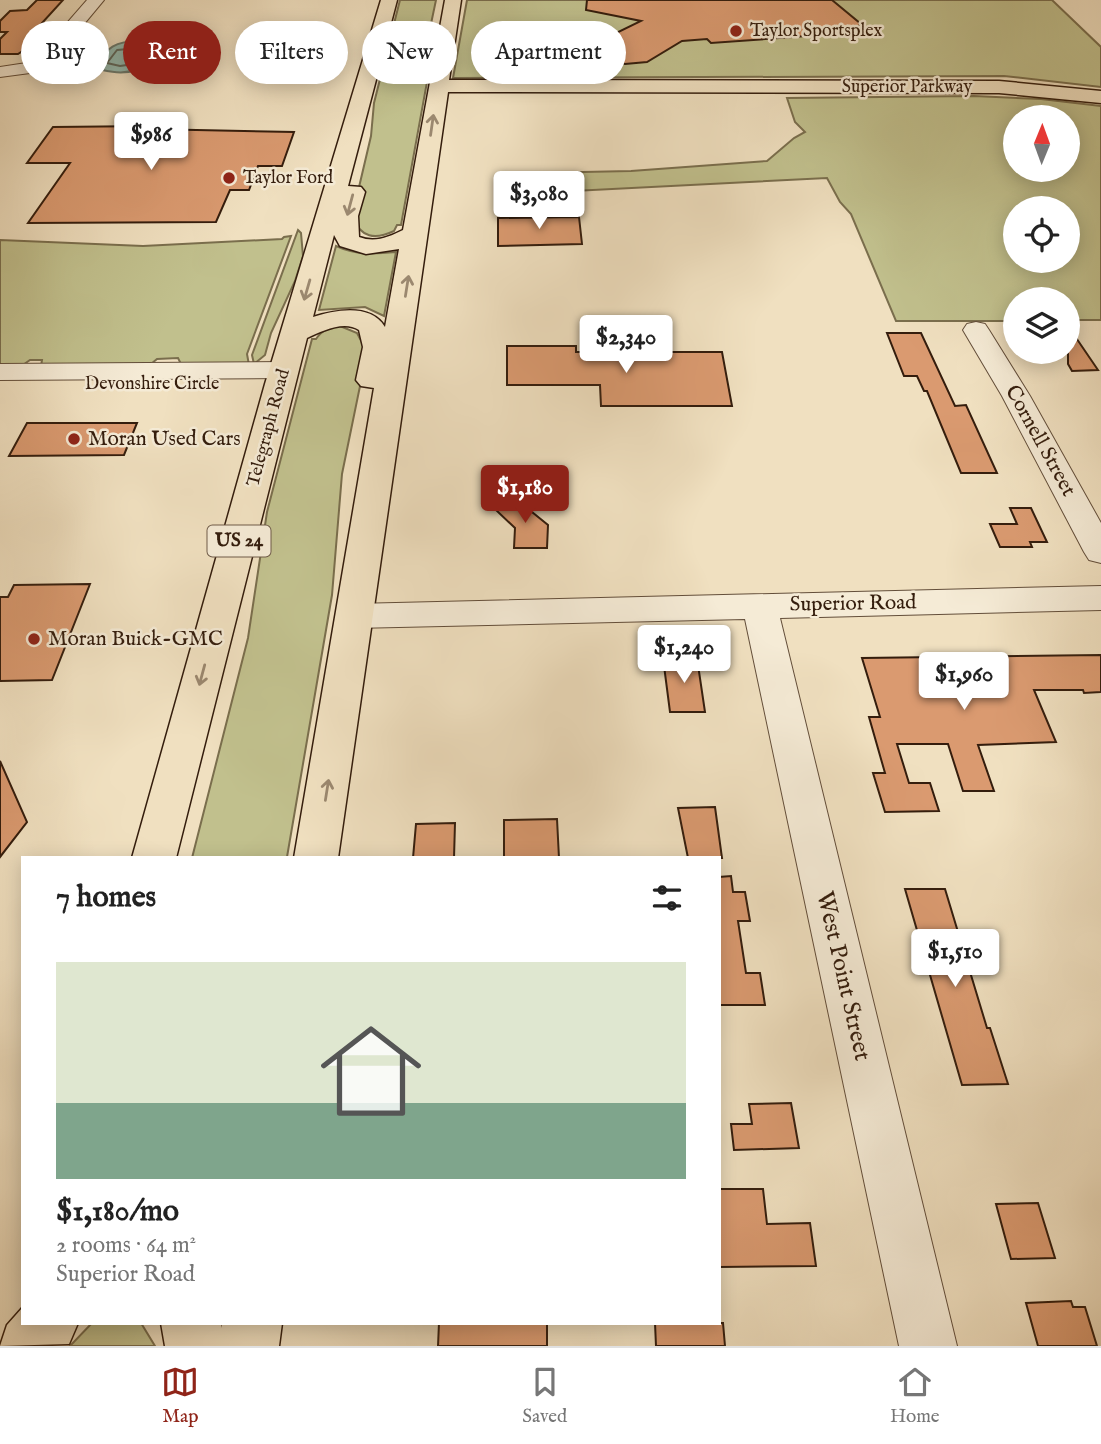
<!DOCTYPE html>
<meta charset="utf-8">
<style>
:root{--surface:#fff;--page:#f2f2f2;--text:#222;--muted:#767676;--line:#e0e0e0;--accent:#8f2418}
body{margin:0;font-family:"IM FELL English",serif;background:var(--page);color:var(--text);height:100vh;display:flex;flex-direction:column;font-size:26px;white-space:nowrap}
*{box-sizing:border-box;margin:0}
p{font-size:23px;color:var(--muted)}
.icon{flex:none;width:38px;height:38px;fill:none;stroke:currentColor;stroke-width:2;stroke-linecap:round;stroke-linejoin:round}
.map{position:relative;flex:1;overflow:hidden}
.side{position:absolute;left:21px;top:856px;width:700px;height:469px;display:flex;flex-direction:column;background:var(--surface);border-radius:0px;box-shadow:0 4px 18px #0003}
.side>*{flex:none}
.banner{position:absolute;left:21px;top:21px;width:700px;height:63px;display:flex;gap:14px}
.needle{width:46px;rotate:1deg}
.fabs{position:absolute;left:1003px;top:105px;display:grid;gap:14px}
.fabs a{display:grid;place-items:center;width:77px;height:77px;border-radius:50%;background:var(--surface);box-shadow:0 4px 18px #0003;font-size:35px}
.price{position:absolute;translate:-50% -60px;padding:0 16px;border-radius:7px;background:#fff;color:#222;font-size:23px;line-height:46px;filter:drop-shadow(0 2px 4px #0008)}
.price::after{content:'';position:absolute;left:50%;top:42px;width:21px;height:16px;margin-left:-10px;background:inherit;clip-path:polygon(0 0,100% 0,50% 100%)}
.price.selected{background:var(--accent);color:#fff}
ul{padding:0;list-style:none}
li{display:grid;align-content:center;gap:14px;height:371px;padding:0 35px}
li span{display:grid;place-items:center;height:217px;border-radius:0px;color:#555}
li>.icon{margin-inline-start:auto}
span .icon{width:126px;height:126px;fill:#fffc;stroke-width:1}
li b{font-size:30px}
h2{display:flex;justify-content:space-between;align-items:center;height:84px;padding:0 35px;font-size:30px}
.tag{padding:0 24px;border-radius:32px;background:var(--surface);box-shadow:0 4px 18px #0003;font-size:24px;line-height:63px}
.tag.selected{background:var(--accent);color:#fff}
.menu{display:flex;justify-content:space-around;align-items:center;height:98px;border-top:2px solid var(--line);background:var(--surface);font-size:19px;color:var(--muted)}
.menu a{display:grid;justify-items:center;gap:4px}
.menu .selected{color:var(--accent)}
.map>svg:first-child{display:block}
</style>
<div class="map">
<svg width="1101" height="1346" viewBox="0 0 1101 1346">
<rect width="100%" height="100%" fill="#f0e0c0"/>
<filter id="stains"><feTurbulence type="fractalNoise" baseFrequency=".00286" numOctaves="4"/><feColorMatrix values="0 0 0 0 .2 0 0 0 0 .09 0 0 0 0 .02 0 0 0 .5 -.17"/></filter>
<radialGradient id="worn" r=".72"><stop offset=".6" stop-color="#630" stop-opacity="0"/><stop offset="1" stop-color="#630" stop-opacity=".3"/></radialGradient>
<g fill="#c1c08d" stroke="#7a6e4d" stroke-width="2" fill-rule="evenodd">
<path d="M400,0H436L428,38L429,71L401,225H397L394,231C375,240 361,238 352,217L371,136L374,103Z"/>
<polygon points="467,0 1052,0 1101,47 1101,87 1004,76 453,78"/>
<path d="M974,96L1041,99L1101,106V320H1068V299H1015V321H896L851,214L840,202L827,178L534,193L525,186L511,183L527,179L534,173L631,171L767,161L794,138L805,132L795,122L787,98ZM1015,117H1068V170H1015ZM1015,208H1068V261H1015Z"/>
<polygon points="298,230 301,233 303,256 295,281 271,333 265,355 254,364 252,355"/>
<polygon points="291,236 247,354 249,365 181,364 178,358 157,359 151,364 41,366 42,360 30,360 20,367 0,369 0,240 143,246 282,239 284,237"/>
<path d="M336,246C356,255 374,254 396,252L384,316L365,307L319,310Z"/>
<path d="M340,326L357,333L367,352L342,474L332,595L287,857L192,858L248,638L267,512L312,339H316C322,330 329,328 340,326Z"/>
<polygon points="92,1323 141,1323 155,1346 70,1346"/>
</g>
<path fill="#9abdb0" stroke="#717d6f" stroke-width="2" d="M140,41L157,43L150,54H159L170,43L187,45L167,70L150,69L157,55H148L140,69C123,75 110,72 94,68C107,47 115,41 140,41Z"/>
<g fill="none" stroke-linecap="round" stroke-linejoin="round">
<polygon stroke="#676d5e" stroke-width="2" points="139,48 142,52 134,64 120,66 107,63 117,50"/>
</g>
<g fill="#da9a70" stroke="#341d0d" stroke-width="2">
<polygon points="37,0 63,0 42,23 46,23 43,26 45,26 24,50 18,54 0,54 0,39 7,32 0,32 0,21 10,11 27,10"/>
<polygon points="587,0 832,0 861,24 848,33 711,43 707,39 682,41 647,62 625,64 584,55 615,38 612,35 641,21 586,10"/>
<polygon points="150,126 149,129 294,132 282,166 258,166 249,190 230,190 216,222 28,223 70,163 27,163 53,127"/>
<polygon points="579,217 582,244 498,246 498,218"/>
<polygon points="1068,326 1098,370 1072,371 1068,364"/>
<polygon points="887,333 921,333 955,406 966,405 997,473 961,473 927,391 924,391 917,376 904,376"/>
<polygon points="507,346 576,346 576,352 722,352 732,406 601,406 600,385 507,385"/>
<polygon points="27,423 137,423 124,455 9,456"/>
<polygon points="511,495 548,525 547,548 514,548 515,528 497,511"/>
<polygon points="1010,508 1031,508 1047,542 1030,542 1032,547 1000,547 990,524 1017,524"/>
<polygon points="90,584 52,680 0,681 0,597 8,597 14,585"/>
<polygon points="1101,655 1101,692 1084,693 1083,690 1034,690 1056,742 978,745 994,791 963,791 948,744 897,744 909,783 930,783 939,811 885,812 873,773 885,773 869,717 880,717 862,658"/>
<polygon points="663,658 697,658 705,712 670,712"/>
<polygon points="0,761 27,822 0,857"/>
<polygon points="715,807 722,858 688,858 678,808"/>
<polygon points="557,819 559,858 504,858 504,820"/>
<polygon points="455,823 454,858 413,858 416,824"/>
<polygon points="731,876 733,892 745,892 750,921 738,921 746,973 760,973 765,1005 719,1005 719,877"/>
<polygon points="905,889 945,889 987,1028 990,1028 1008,1084 962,1085"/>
<polygon points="791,1103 799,1148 734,1150 731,1124 752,1124 749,1104"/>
<polygon points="719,1189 763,1189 767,1224 810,1223 816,1266 719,1267"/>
<polygon points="1038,1203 1055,1258 1011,1259 996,1204"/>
<polygon points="1071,1301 1073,1307 1085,1307 1097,1346 1038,1346 1026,1303"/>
<polygon points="439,1323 547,1323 547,1346 438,1346"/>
<polygon points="655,1323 723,1323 725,1346 656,1346"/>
</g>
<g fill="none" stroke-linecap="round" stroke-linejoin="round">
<g stroke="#634e3a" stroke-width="2">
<g id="minor">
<polygon points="87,0 104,0 45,71 0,77 0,67 33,62"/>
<polygon points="976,322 985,324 989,330 1030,396 1101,523 1101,563 1089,560 1084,552 1002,396 963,330 967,324"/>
<polygon points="284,362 294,364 298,370 294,376 284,378 0,380 0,364"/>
<polygon points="1101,586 1101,610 780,618 957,1346 899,1346 745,619 354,628 342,625 336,616 342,607 354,604"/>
</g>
</g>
<g stroke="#341d0d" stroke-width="3">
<g id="major">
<path d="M381,0H397L348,186L361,187L365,192L358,216L359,237C375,243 389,237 403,230L445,0H461L449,80L999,81L1101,91V103L999,93L448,92L338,858H294L374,388L361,386L356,380L363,347L359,330C344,320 322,331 307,338L176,858H132L265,384ZM334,235L340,246L366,254L399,249L385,327C370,303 336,310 313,317Z"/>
<polygon points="23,1307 23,1323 78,1323 69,1344 0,1346 7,1325"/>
<polygon points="161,1323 221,1323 222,1328 222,1323 282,1323 279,1346 165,1346"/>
</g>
</g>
<use href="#minor" fill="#f5ebd6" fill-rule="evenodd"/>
<use href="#major" fill="#f0e0c0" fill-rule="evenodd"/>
</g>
<defs><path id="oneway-shaft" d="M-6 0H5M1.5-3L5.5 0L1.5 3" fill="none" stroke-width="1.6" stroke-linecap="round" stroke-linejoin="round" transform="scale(1.75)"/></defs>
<g stroke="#9b886f">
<use href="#oneway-shaft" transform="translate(432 125) rotate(-82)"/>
<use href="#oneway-shaft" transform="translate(350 205) rotate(105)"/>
<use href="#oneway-shaft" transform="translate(407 286) rotate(-81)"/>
<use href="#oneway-shaft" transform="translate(307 290) rotate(106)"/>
<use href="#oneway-shaft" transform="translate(202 675) rotate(105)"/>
<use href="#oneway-shaft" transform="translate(327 790) rotate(-81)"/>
</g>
<g fill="#8f2418" stroke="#f5ebd6" stroke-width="2.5">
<circle cx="736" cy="31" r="7"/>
<circle cx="229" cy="178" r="7"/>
<circle cx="74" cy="439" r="7"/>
<circle cx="34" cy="639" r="7"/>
</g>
<g text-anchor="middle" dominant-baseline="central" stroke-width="5" stroke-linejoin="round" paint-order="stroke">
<g font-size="18" fill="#341d0d" stroke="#f5ebd6" text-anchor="start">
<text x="750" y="31">Taylor Sportsplex</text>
<text x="243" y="178">Taylor Ford</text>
</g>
<g font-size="18" fill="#341d0d" stroke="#f5ebd6">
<text x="907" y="87">Superior Parkway</text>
<text x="152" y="384">Devonshire Circle</text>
<text transform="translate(269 428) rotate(-75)">Telegraph Road</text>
</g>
<rect fill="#f5ebd6" stroke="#6e5b49" stroke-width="2" x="207.5" y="525.5" width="63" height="31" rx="5"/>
<g font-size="19" font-weight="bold" fill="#341d0d">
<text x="239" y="541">US 24</text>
</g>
<g font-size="21" fill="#341d0d" stroke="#f5ebd6" text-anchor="start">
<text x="88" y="439">Moran Used Cars</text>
<text x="48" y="639">Moran Buick-GMC</text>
</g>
<g font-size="21" fill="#341d0d" stroke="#f5ebd6">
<text transform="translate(1040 441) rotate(61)">Cornell Street</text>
<text transform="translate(853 604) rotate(-1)">Superior Road</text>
</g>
<g font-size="24" fill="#341d0d" stroke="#f5ebd6">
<text transform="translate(843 976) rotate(77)">West Point Street</text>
</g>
</g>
<rect width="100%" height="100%" filter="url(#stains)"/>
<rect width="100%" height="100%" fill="url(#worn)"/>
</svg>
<div class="fabs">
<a><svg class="needle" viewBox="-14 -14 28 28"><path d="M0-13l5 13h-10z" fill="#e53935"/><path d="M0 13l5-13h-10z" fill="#767676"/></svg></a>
<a><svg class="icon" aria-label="locate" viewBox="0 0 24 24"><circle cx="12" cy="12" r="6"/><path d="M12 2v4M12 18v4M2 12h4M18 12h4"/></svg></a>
<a><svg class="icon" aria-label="layers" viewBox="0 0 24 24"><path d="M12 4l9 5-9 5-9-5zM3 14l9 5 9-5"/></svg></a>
</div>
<b class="price" style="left:151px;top:172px">$986</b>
<b class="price" style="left:539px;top:231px">$3,080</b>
<b class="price" style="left:626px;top:375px">$2,340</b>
<b class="price selected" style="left:525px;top:525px">$1,180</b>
<b class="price" style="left:684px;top:685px">$1,240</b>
<b class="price" style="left:964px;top:712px">$1,960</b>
<b class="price" style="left:955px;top:989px">$1,510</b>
<div class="banner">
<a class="tag">Buy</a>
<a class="tag selected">Rent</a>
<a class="tag">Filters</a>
<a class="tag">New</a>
<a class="tag">Apartment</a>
</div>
<section class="side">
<h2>7 homes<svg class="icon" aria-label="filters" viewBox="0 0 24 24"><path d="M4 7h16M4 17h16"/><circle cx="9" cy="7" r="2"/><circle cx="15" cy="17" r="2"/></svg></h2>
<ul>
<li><span style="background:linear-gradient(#dfe7d0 65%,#7fa58c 0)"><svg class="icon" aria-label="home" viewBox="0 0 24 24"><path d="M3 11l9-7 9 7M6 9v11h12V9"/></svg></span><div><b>$1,180/mo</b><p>2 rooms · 64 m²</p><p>Superior Road</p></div></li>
</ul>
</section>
</div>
<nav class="menu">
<a class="selected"><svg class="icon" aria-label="map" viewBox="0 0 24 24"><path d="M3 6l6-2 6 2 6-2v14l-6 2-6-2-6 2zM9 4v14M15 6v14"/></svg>Map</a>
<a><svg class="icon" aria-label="saved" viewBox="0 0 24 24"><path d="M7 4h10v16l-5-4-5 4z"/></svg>Saved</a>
<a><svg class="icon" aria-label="home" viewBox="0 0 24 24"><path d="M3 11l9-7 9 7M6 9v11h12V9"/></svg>Home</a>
</nav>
